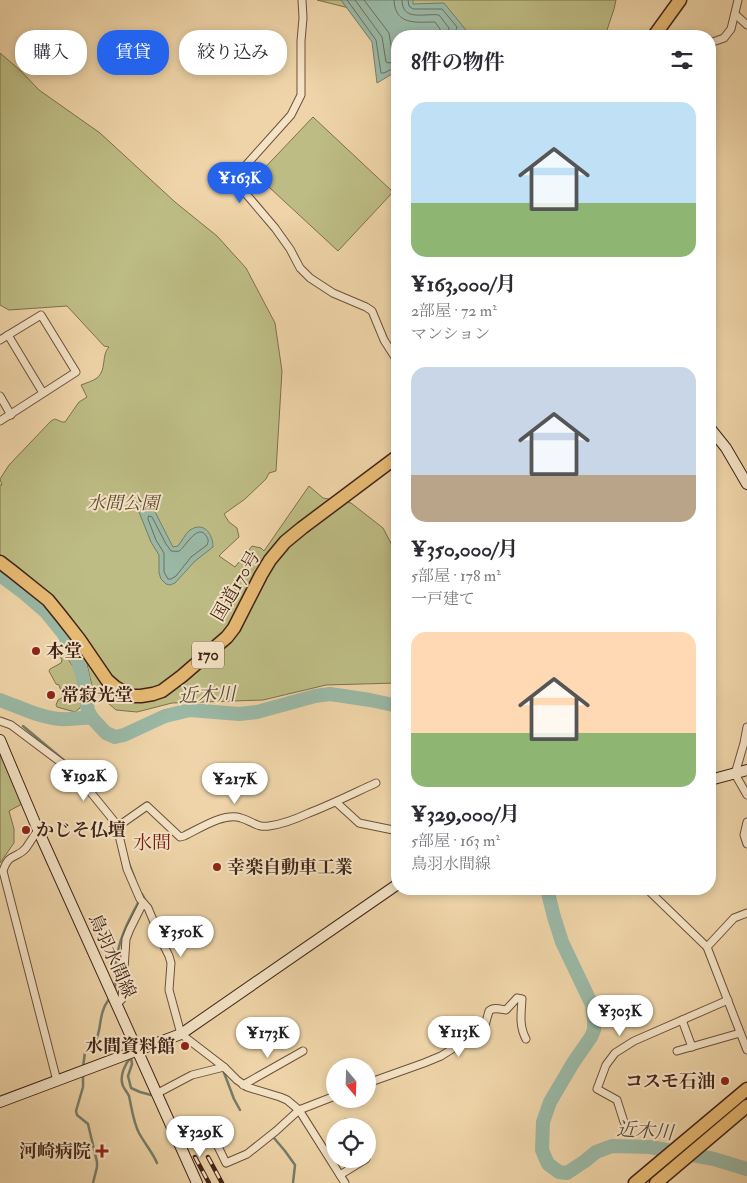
<!DOCTYPE html>
<html lang="ja">
<meta charset="utf-8">
<style>
:root{--surface:#fff;--page:#f2f2f3;--text:#2b2b33;--muted:#7c7c81;--accent:#2563eb}
body{margin:0;font-family:"IM FELL Double Pica","Noto Serif JP",serif;background:var(--page);color:var(--text);height:100vh;display:flex;flex-direction:column;font-size:19px;white-space:nowrap}
*{box-sizing:border-box;margin:0}
p{font-size:16px;color:var(--muted)}
.icon{flex:none;width:28px;height:28px;fill:none;stroke:currentColor;stroke-width:2;stroke-linecap:round;stroke-linejoin:round}
.map{position:relative;flex:1;overflow:hidden}
.details{position:absolute;left:391px;top:30px;width:325px;height:865px;display:flex;flex-direction:column;background:var(--surface);border-radius:20px;box-shadow:0 2px 8px #0003}
.details>*{flex:none}
.top-card{position:absolute;left:15px;top:30px;width:301px;height:45px;display:flex;gap:10px}
.needle{width:32px;rotate:161deg}
.buttons{position:absolute;left:326px;top:1058px;display:grid;gap:10px}
.buttons a{display:grid;place-items:center;width:50px;height:50px;border-radius:50%;background:var(--surface);box-shadow:0 2px 8px #0003;font-size:25px}
.price{position:absolute;translate:-50% -42px;padding:0 11px;border-radius:18px;background:#fff;color:#222;font-size:16px;line-height:32px;filter:drop-shadow(0 1px 2px #0008)}
.price::after{content:'';position:absolute;left:50%;top:30px;width:15px;height:11px;margin-left:-8px;background:inherit;clip-path:polygon(0 0,100% 0,50% 100%)}
.price.selected{background:var(--accent);color:#fff}
ul{padding:0;list-style:none}
li{display:grid;align-content:center;gap:10px;height:265px;padding:0 20px}
li span{display:grid;place-items:center;height:155px;border-radius:15px;color:#555}
li>.icon{margin-inline-start:auto}
span .icon{width:90px;height:90px;fill:#fffc;stroke-width:1}
li b{font-size:21px}
h2{display:flex;justify-content:space-between;align-items:center;height:60px;padding:0 20px;font-size:21px}
.chip{padding:0 18px;border-radius:20px;background:var(--surface);box-shadow:0 2px 8px #0003;font-size:18px;line-height:45px}
.chip.selected{background:var(--accent);color:#fff}
.map>svg:first-child{display:block}
</style>
<div class="map">
<svg width="747" height="1183" viewBox="0 0 747 1183">
<rect width="100%" height="100%" fill="#eed4a8"/>
<filter id="stains"><feTurbulence type="fractalNoise" baseFrequency=".004" numOctaves="4"/><feColorMatrix values="0 0 0 0 .2 0 0 0 0 .09 0 0 0 0 .02 0 0 0 .5 -.17"/></filter>
<radialGradient id="worn" r=".72"><stop offset=".6" stop-color="#630" stop-opacity="0"/><stop offset="1" stop-color="#630" stop-opacity=".3"/></radialGradient>
<g fill="#bdbc84" stroke="#7f704e">
<polygon points="317,0 616,0 614,9 605,36 435,36 377,15"/>
<path d="M0,53L21,71L39,90L100,133L175,202L217,236L246,268L275,323L282,371L276,471L269,473L266,479L245,499L224,514L229,522L237,528L239,537L224,551L219,556L235,567L252,546L261,548L264,551L309,486L323,498L351,503L383,528L397,555V683L326,685L263,700L172,703L137,712L116,710L93,690L86,660L51,614L23,573L0,556V485H2L0,479L9,465L51,421L55,419L62,422H65L79,402L87,397L81,385C86,383 93,381 97,378C107,370 101,355 109,347L104,346L67,306L9,310L0,305Z"/>
<polygon points="313,117 393,192 338,251 257,176"/>
<polygon points="62,652 64,653 78,674 80,678 81,706 80,708 75,712 57,707 56,705 58,700 63,697 59,685 56,684 49,671 50,669 61,663 62,660 60,656 60,653"/>
<polygon points="0,752 22,804 9,811 14,829 14,843 0,863"/>
</g>
<g fill="#9ab8a5" stroke="#767d6d">
<polygon points="341,0 413,0 413,4 444,3 466,30 456,36 398,36 397,71 377,83 372,42"/>
<path d="M142,499L152,506L173,547L178,546C182,541 185,534 190,530C204,521 213,534 213,547L195,561L175,583L170,585L166,584L161,579L159,573V555L151,542L137,507L136,504L138,500Z"/>
</g>
<g fill="none" stroke-linecap="round" stroke-linejoin="round">
<g stroke="#6e6e5e" stroke-width="1">
<polyline points="347,0 376,40 381,73 384,73 394,68 398,67"/>
<polyline points="355,0 382,37 386,62 388,63 398,61"/>
<polyline points="364,0 389,33 392,52 398,53"/>
<path d="M394,0C395,26 416,22 435,22L440,29V36"/>
<path d="M402,0C402,22 424,13 439,15L449,28L448,36"/>
<polyline points="408,0 409,6 413,9 442,9 457,27 454,36"/>
<path d="M149,516L152,517L166,544L171,551C174,551 177,552 179,551C185,548 198,521 207,537C209,541 208,542 207,545L191,557L176,576L171,579H168L164,572V553L156,540L148,519Z"/>
</g>
<g stroke="#767d6d" stroke-width="2.5">
<polyline points="23,726 66,762"/>
<polyline points="128,861 135,879"/>
<polyline points="142,894 146,901"/>
<path d="M115,992C116,983 115,973 116,964C118,941 127,923 138,903"/>
<path d="M131,1057C125,1064 119,1076 123,1086C125,1090 127,1092 129,1096C132,1109 133,1121 139,1133C145,1144 153,1153 157,1163"/>
<polyline points="131,1057 132,1064 128,1076 131,1088 140,1092 151,1095"/>
<path d="M83,1067L85,1052C88,1050 92,1047 94,1044C103,1030 97,1015 109,999"/>
<polyline points="223,1070 234,1099 240,1110"/>
<polyline points="83,1076 83,1087 76,1111 77,1115 88,1124 97,1162 97,1167 93,1183"/>
<polyline points="274,1138 285,1151 295,1165 293,1183"/>
</g>
<g stroke="#9ab8a5" stroke-width="14">
<polyline points="0,575 24,593 46,612 63,633 74,651 79,664 82,674 88,711 92,718 106,733 115,737 124,735 165,716 190,710 239,714 257,712 315,696 330,694 370,700 398,706"/>
<path d="M0,700C19,707 39,717 60,719C71,720 81,717 92,718"/>
<polyline points="547,889 554,917 562,942 592,1005 594,1019 594,1030 591,1037 573,1063 550,1102 543,1122 542,1150 548,1164 559,1172 567,1173 585,1161 596,1152 612,1146 650,1147 714,1159 747,1169"/>
</g>
<g stroke="#6c503c" stroke-width="9">
<g id="street">
<polyline points="302,0 303,18 301,41 301,95 291,115 238,174 241,188 275,228 290,249 300,268 310,278 333,293 366,307 372,311 384,340 398,362"/>
<polyline points="735,14 747,25"/>
<polyline points="710,43 724,38 731,29 738,0"/>
<polyline points="8,335 43,393"/>
<polyline points="0,340 41,315 76,372 0,421"/>
<polyline points="0,396 11,415"/>
<polyline points="0,721 11,725 75,773 114,821 117,827 127,869 140,899 148,908 164,946 169,956 171,963 169,990 181,1034 224,1067 237,1080 247,1087 280,1097 287,1100 299,1110 345,1183"/>
<polyline points="747,727 744,743 735,774 747,795"/>
<polyline points="336,802 359,823 398,831"/>
<polyline points="747,822 744,835 747,844"/>
<path d="M117,827L147,806L180,837L184,836C199,829 224,812 241,818C252,821 257,828 269,826C284,824 296,819 309,813C332,804 354,793 376,783"/>
<path d="M38,830C34,836 30,842 26,848C17,859 9,852 3,871L57,1081"/>
<polyline points="647,889 707,947 747,1050"/>
<polyline points="707,947 734,918 747,913"/>
<polyline points="116,1005 122,999 126,939 130,929 143,903"/>
<polyline points="682,1020 692,1047"/>
<polyline points="677,1051 740,1033"/>
<path d="M368,1083L424,1063L441,1056L484,1029L489,1011C493,1007 500,1009 506,1010L517,998L522,999C521,1014 519,1026 526,1039"/>
<polyline points="243,1085 303,1051"/>
<polyline points="156,1094 192,1075 224,1067"/>
<polyline points="624,1122 617,1100 597,1089 606,1065 615,1053 634,1041 728,1000"/>
<polyline points="346,1123 348,1126"/>
<polyline points="179,1144 210,1130 226,1163 247,1154 276,1131 299,1110 335,1096"/>
<polyline points="340,1175 366,1159"/>
</g>
</g>
<g stroke="#412418" stroke-width="12">
<g id="secondary">
<polyline points="710,428 726,448 747,484"/>
<polyline points="0,740 38,830 197,1183"/>
<polyline points="710,780 747,770"/>
<polyline points="0,1102 181,1034 398,884"/>
</g>
</g>
<g stroke="#412418" stroke-width="15">
<g id="highway">
<polyline points="654,36 680,0"/>
<polyline points="0,562 13,572 48,600 61,616 79,639 107,680 115,687 131,696 141,696 153,694 162,691 182,676 227,637 234,628 261,575 270,560 285,542 302,528 398,456"/>
<polyline points="635,1183 747,1089"/>
<polyline points="656,1183 747,1106"/>
</g>
</g>
<use href="#street" stroke="#f4e3c6" stroke-width="7"/>
<use href="#secondary" stroke="#f4e3c6" stroke-width="10"/>
<use href="#highway" stroke="#e7ba74" stroke-width="12"/>
<g stroke="#412418" stroke-width="4.5">
<g id="rail">
<polyline points="195,1157 209,1183"/>
<polyline points="208,1157 222,1183"/>
</g>
</g>
<use href="#rail" stroke="#f4e3c6" stroke-width="2.5" stroke-dasharray="8" stroke-linecap="butt"/>
</g>
<g fill="#8f2418" stroke="#f4e3c6" stroke-width="2">
<circle cx="36" cy="651" r="5"/>
<circle cx="51" cy="695" r="5"/>
<circle cx="26" cy="830" r="5"/>
<circle cx="217" cy="867" r="5"/>
<circle cx="185" cy="1046" r="5"/>
<circle cx="725" cy="1081" r="5"/>
<path d="M99.5 1143.5h5v5h5v5h-5v5h-5v-5h-5v-5h5z"/>
</g>
<g text-anchor="middle" dominant-baseline="central" stroke-width="4" stroke-linejoin="round" paint-order="stroke">
<rect fill="#f4e3c6" stroke="#775d4c" stroke-width="1" x="192" y="641.5" width="32" height="27" rx="4"/>
<g font-size="16" font-weight="bold" fill="#412418">
<text x="208" y="655">170</text>
</g>
<g font-size="18" font-style="italic" fill="#604a33" stroke="#f4e3c6">
<text x="123" y="503">水間公園</text>
</g>
<g font-size="18" fill="#412418" stroke="#f4e3c6">
<text transform="translate(236 586) rotate(-60)">国道170号</text>
<text transform="translate(112 956) rotate(66)">鳥羽水間線</text>
</g>
<g font-size="18" font-weight="bold" fill="#412418" stroke="#f4e3c6" text-anchor="start">
<text x="46" y="651">本堂</text>
<text x="61" y="695">常寂光堂</text>
<text x="36" y="830">かじそ仏壇</text>
<text x="227" y="867">幸楽自動車工業</text>
<text x="175" y="1046" text-anchor="end">水間資料館</text>
<text x="715" y="1081" text-anchor="end">コスモ石油</text>
<text x="91" y="1151" text-anchor="end">河崎病院</text>
</g>
<g font-size="19" font-style="italic" fill="#57493b" stroke="#f4e3c6">
<text transform="translate(207 695) rotate(-2)">近木川</text>
<text transform="translate(645 1131) rotate(4)">近木川</text>
</g>
<g font-size="19" fill="#7a1f14" stroke="#f4e3c6">
<text x="152" y="843">水間</text>
</g>
</g>
<rect width="100%" height="100%" filter="url(#stains)"/>
<rect width="100%" height="100%" fill="url(#worn)"/>
</svg>
<div class="buttons">
<a><svg class="needle" viewBox="-14 -14 28 28"><path d="M0-13l5 13h-10z" fill="#e53935"/><path d="M0 13l5-13h-10z" fill="#7c7c81"/></svg></a>
<a><svg class="icon" aria-label="locate" viewBox="0 0 24 24"><circle cx="12" cy="12" r="6"/><path d="M12 2v4M12 18v4M2 12h4M18 12h4"/></svg></a>
</div>
<b class="price selected" style="left:240px;top:204px">¥163K</b>
<b class="price" style="left:84px;top:802px">¥192K</b>
<b class="price" style="left:235px;top:805px">¥217K</b>
<b class="price" style="left:181px;top:958px">¥350K</b>
<b class="price" style="left:620px;top:1037px">¥303K</b>
<b class="price" style="left:459px;top:1058px">¥113K</b>
<b class="price" style="left:268px;top:1059px">¥173K</b>
<b class="price" style="left:200px;top:1158px">¥329K</b>
<div class="top-card">
<a class="chip">購入</a>
<a class="chip selected">賃貸</a>
<a class="chip">絞り込み</a>
</div>
<section class="details">
<h2>8件の物件<svg class="icon" aria-label="filters" viewBox="0 0 24 24"><path d="M4 7h16M4 17h16"/><circle cx="9" cy="7" r="2"/><circle cx="15" cy="17" r="2"/></svg></h2>
<ul>
<li><span style="background:linear-gradient(#bfe0f5 65%,#8fb573 0)"><svg class="icon" aria-label="home" viewBox="0 0 24 24"><path d="M3 11l9-7 9 7M6 9v11h12V9"/></svg></span><div><b>¥163,000/月</b><p>2部屋 · 72 m²</p><p>マンション</p></div></li>
<li><span style="background:linear-gradient(#c9d6e8 70%,#b9a48a 0)"><svg class="icon" aria-label="home" viewBox="0 0 24 24"><path d="M3 11l9-7 9 7M6 9v11h12V9"/></svg></span><div><b>¥350,000/月</b><p>5部屋 · 178 m²</p><p>一戸建て</p></div></li>
<li><span style="background:linear-gradient(#ffd9b3 65%,#8fb573 0)"><svg class="icon" aria-label="home" viewBox="0 0 24 24"><path d="M3 11l9-7 9 7M6 9v11h12V9"/></svg></span><div><b>¥329,000/月</b><p>5部屋 · 163 m²</p><p>鳥羽水間線</p></div></li>
</ul>
</section>
</div>
